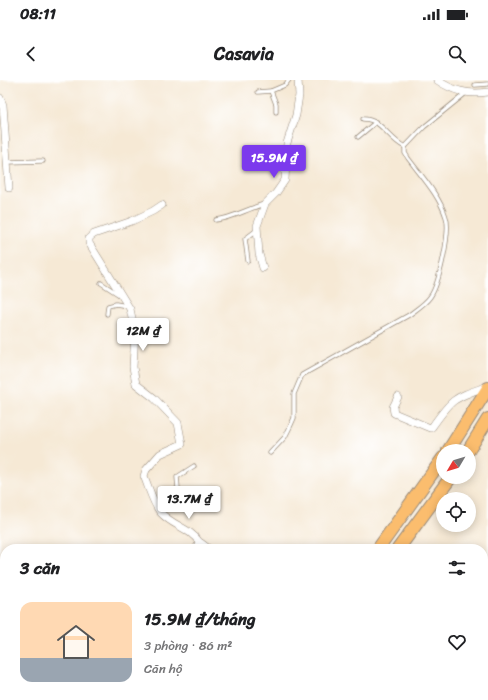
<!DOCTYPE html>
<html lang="vi">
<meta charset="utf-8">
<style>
:root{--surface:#fff;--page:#f6f6f6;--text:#202124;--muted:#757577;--accent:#7c3aed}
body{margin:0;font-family:Sriracha,sans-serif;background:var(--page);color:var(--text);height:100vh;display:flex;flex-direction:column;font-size:15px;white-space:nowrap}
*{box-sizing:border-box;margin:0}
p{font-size:13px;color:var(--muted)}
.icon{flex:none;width:22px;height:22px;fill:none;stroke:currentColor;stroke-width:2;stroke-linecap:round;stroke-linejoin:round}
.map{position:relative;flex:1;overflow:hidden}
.details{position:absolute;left:0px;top:464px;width:488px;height:156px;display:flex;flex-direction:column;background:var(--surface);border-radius:16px 16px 0 0;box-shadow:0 2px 10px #0003}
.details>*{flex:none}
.needle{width:26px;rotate:232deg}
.buttons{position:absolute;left:436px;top:364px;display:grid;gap:8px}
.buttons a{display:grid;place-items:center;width:40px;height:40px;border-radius:50%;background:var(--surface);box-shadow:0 2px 10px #0003;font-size:20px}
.price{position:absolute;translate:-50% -34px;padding:0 9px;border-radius:4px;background:#fff;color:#222;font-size:13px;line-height:26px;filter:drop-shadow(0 1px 2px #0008)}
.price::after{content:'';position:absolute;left:50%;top:24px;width:12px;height:9px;margin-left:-6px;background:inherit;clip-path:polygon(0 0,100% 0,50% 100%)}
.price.active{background:var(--accent);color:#fff}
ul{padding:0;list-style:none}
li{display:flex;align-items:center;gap:12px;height:100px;padding:0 20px}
li span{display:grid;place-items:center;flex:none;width:112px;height:80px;border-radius:12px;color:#555}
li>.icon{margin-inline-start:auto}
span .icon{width:48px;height:48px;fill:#fffc;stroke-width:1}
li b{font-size:17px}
h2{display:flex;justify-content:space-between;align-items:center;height:48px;padding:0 20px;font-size:17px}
.status{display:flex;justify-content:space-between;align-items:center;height:28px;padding:0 20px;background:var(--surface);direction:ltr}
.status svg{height:11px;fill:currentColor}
header{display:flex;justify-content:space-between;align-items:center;height:52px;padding:0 20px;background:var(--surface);font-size:18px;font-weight:800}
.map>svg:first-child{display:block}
</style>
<div class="status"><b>08:11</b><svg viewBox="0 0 49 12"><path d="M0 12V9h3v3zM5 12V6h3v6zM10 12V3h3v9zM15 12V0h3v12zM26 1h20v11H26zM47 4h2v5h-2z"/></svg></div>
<header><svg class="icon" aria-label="back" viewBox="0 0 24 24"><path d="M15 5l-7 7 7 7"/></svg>Casavia<svg class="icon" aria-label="search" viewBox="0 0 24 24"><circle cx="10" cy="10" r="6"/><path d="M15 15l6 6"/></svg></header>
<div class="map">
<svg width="488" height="620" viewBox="0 0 488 620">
<rect width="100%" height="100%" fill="#fff"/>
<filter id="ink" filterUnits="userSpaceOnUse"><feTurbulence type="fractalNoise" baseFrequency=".025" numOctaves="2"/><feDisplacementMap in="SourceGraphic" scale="8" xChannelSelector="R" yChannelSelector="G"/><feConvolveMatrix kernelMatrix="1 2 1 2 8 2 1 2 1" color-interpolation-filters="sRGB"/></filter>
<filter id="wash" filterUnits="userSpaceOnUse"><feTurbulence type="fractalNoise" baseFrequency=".012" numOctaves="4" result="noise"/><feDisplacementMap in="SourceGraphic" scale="16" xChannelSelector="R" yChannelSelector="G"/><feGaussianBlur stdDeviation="0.9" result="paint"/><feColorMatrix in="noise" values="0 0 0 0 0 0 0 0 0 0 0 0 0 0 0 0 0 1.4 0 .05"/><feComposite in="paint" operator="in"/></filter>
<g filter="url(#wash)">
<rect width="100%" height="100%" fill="#f6e9d5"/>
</g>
<g filter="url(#ink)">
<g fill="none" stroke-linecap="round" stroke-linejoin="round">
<g stroke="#988a7a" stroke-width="5">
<g id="service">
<polyline points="475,5 488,4"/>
<polyline points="258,12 271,11"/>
<polyline points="276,32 276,24 271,11 285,5 289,0"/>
<path d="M363,39C382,39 388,59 405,67"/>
<polyline points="358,57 376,42"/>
<polyline points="262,81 275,80 285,67"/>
<polyline points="8,82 43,81"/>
<path d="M216,140C234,138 248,128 265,124"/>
<polyline points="248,181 245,159 257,150"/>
<polyline points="101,203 118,214"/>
<polyline points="107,234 108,226 116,224 127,226"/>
<path d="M270,373L285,357L290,347L294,338V314L302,295L409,235C417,229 425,224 430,217C439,205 451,151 446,137C439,115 422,97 408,78L405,73V67L424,47L466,13"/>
<polyline points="158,426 160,422 178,408 177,397 194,386"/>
</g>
</g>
<g stroke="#988a7a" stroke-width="8">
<g id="minor">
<path d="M437,0C453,11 468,15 488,12"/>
<polyline points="0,18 3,25 9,108"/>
<path d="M162,125L153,131L132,141L94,154L89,158V163L130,229L135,252L133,287L136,304L154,318L178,343L182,364L160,374L146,390L144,396C149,408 153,424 161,433C173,446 190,448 200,463"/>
<polyline points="263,188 259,174 257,146 265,124 276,113 285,100 287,63 296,35 299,15 298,0"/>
<path d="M398,317L393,327L394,333L430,348L432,347C453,317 454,318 488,306"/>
<polyline points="196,469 198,465 201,463 209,469"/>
<polyline points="324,615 325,620"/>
<polyline points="71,620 77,615"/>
</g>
</g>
<g stroke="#988a7a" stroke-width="14">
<g id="trunk">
<polyline points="448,371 488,308"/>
<polyline points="468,371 488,339"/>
<polyline points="378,469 443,378"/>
<polyline points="398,469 451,397"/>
<polyline points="282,620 285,615"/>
<polyline points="298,620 301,615"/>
</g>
</g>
<use href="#service" stroke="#fff" stroke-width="3.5"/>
<use href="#minor" stroke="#fff" stroke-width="7"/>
<use href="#trunk" stroke="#fbbd6e" stroke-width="12"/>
</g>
</g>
</svg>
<div class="buttons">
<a><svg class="needle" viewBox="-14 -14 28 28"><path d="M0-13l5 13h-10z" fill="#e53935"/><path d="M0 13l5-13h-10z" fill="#757577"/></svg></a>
<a><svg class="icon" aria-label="locate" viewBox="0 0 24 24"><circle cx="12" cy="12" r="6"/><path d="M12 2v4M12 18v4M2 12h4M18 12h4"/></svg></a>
</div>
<b class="price active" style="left:274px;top:99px">15.9M ₫</b>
<b class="price" style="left:143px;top:272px">12M ₫</b>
<b class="price" style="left:189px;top:440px">13.7M ₫</b>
<section class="details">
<h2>3 căn<svg class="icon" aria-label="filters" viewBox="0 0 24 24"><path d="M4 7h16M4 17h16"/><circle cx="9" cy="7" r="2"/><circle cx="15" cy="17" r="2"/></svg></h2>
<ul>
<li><span style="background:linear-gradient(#ffd9b3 70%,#9aa5b1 0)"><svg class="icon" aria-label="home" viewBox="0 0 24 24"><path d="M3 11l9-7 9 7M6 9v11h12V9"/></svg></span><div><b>15.9M ₫/tháng</b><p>3 phòng · 86 m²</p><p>Căn hộ</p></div><svg class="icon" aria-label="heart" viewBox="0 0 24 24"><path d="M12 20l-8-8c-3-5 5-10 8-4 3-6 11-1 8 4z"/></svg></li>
</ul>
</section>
</div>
